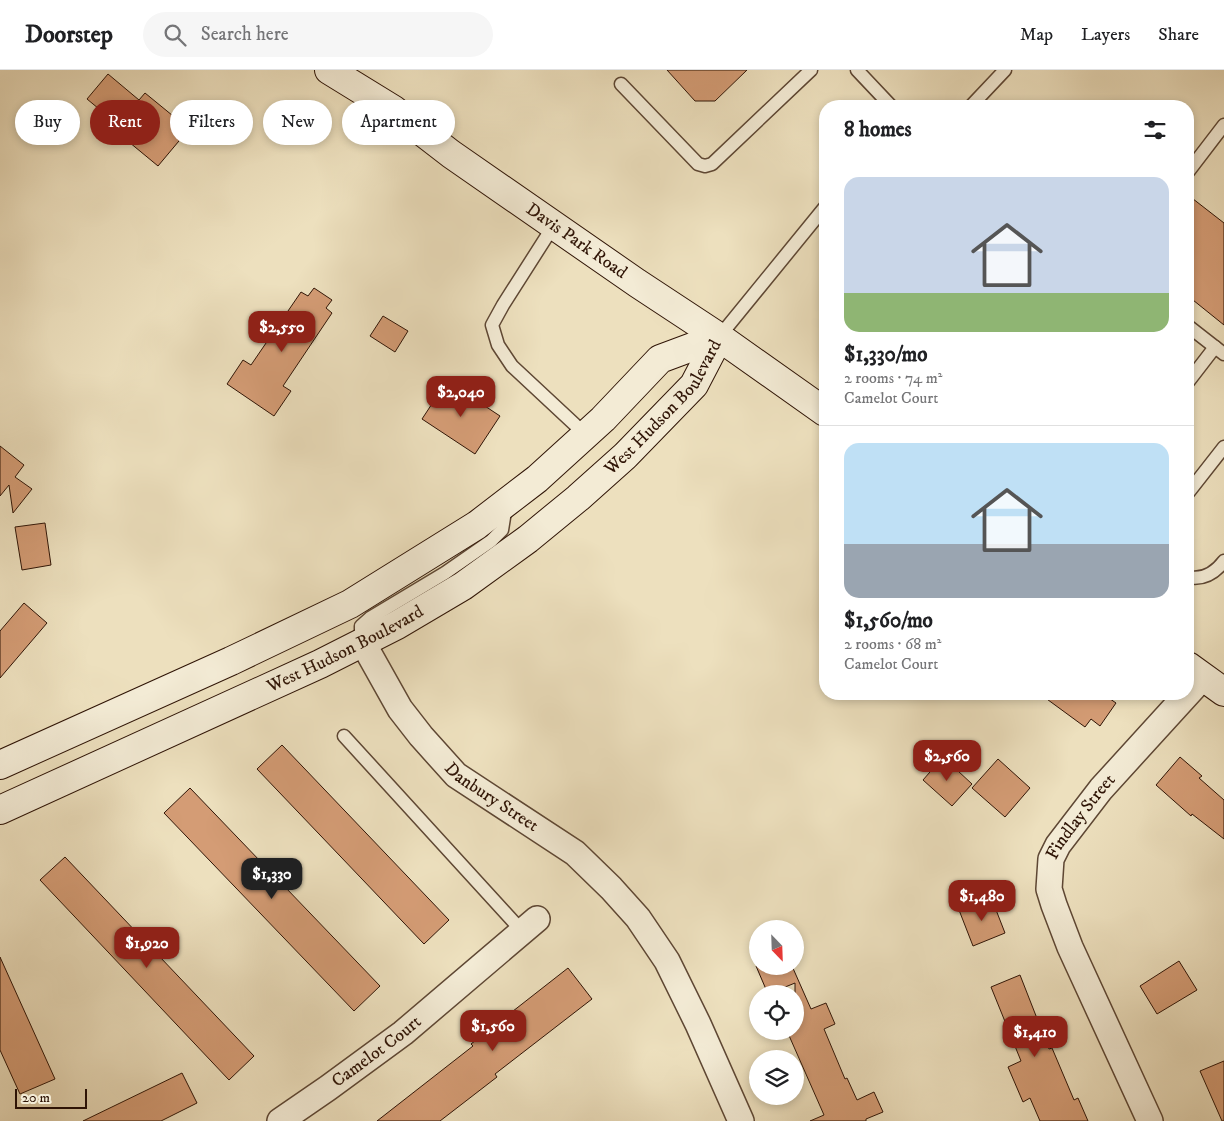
<!DOCTYPE html>
<meta charset="utf-8">
<style>
:root{--surface:#fff;--page:#f6f6f6;--text:#202124;--muted:#757577;--line:#e0e0e0;--accent:#8f2418}
body{margin:0;font-family:"IM FELL DW Pica",serif;background:var(--page);color:var(--text);height:100vh;display:flex;flex-direction:column;font-size:19px;white-space:nowrap}
*{box-sizing:border-box;margin:0}
p{font-size:16px;color:var(--muted)}
.icon{flex:none;width:28px;height:28px;fill:none;stroke:currentColor;stroke-width:2;stroke-linecap:round;stroke-linejoin:round}
.map{position:relative;flex:1;overflow:hidden}
.details{position:absolute;left:819px;top:30px;width:375px;height:600px;display:flex;flex-direction:column;background:var(--surface);border-radius:20px;box-shadow:0 2px 8px #0003}
.details>*{flex:none}
.guide{position:absolute;left:15px;top:30px;width:475px;height:45px;display:flex;gap:10px}
.needle{width:32px;rotate:157deg}
.buttons{position:absolute;left:749px;top:850px;display:grid;gap:10px}
.buttons a{display:grid;place-items:center;width:55px;height:55px;border-radius:50%;background:var(--surface);box-shadow:0 2px 8px #0003;font-size:25px}
.scale{position:absolute;left:15px;bottom:12px;width:72px;box-sizing:border-box;padding-left:5px;border:2px solid #2f1406;border-top:0;font-size:14px;line-height:18px;white-space:nowrap;color:#2f1406;-webkit-text-stroke:4px #f3ebd5;paint-order:stroke}
.price{position:absolute;translate:-50% -42px;padding:0 11px;border-radius:10px;background:var(--accent);color:#fff;font-size:16px;line-height:32px;filter:drop-shadow(0 1px 2px #0008)}
.price::after{content:'';position:absolute;left:50%;top:30px;width:15px;height:11px;margin-left:-8px;background:inherit;clip-path:polygon(0 0,100% 0,50% 100%)}
.price.current{background:#222;color:#fff}
ul{padding:0;list-style:none}
li{display:grid;align-content:center;gap:10px;height:265px;padding:0 25px}
li+li{border-top:1px solid var(--line)}
li span{display:grid;place-items:center;height:155px;border-radius:15px;color:#555}
li>.icon{margin-inline-start:auto}
span .icon{width:90px;height:90px;fill:#fffc;stroke-width:1}
li b{font-size:21px}
h2{display:flex;justify-content:space-between;align-items:center;height:60px;padding:0 25px;font-size:21px}
.pill{padding:0 18px;border-radius:22px;background:var(--surface);box-shadow:0 2px 8px #0003;font-size:18px;line-height:45px}
.pill.current{background:var(--accent);color:#fff}
header{display:flex;align-items:center;gap:30px;box-sizing:border-box;height:70px;padding:0 25px;background:var(--surface);border-bottom:1px solid var(--line)}
header strong{font-size:24px}
nav{display:flex;gap:28px;margin-inline-start:auto;font-size:18px}
.search{width:350px;height:45px;background:var(--page);display:flex;align-items:center;gap:12px;box-sizing:border-box;padding:0 18px;border-radius:28px;color:var(--muted);font-size:19px}
.map>svg:first-child{display:block}
</style>
<header>
<strong>Doorstep</strong>
<div class="search"><svg class="icon" aria-label="search" viewBox="0 0 24 24"><circle cx="10" cy="10" r="6"/><path d="M15 15l6 6"/></svg>Search here</div>
<nav><a>Map</a><a>Layers</a><a>Share</a></nav>
</header>
<div class="map">
<svg width="1224" height="1051" viewBox="0 0 1224 1051">
<rect width="100%" height="100%" fill="#ede0be"/>
<filter id="stains"><feTurbulence type="fractalNoise" baseFrequency=".004" numOctaves="4"/><feColorMatrix values="0 0 0 0 .2 0 0 0 0 .09 0 0 0 0 .02 0 0 0 .5 -.17"/></filter>
<radialGradient id="worn" r=".72"><stop offset=".6" stop-color="#630" stop-opacity="0"/><stop offset="1" stop-color="#630" stop-opacity=".3"/></radialGradient>
<g fill="#d49c75" stroke="#2f1406">
<polygon points="667,0 747,0 715,31 695,31"/>
<polygon points="108,4 139,30 145,23 189,59 158,96 112,58 116,53 87,29"/>
<polygon points="1188,125 1224,153 1224,255 1188,226"/>
<polygon points="314,218 332,230 326,238 332,243 283,316 291,321 274,346 227,314 243,290 251,295 301,222 308,226"/>
<polygon points="383,246 408,261 395,282 370,266"/>
<polygon points="447,311 500,346 475,384 422,349"/>
<polygon points="0,376 24,395 15,407 32,419 13,443 9,415 0,426"/>
<polygon points="45,453 51,495 22,500 15,457"/>
<polygon points="24,533 47,553 0,608 0,561"/>
<polygon points="1040,624 1103,624 1116,633 1100,656 1091,649 1085,657"/>
<polygon points="282,675 449,850 424,874 257,699"/>
<polygon points="943,687 972,714 952,736 923,710"/>
<polygon points="1180,687 1202,706 1199,708 1224,730 1224,769 1192,744 1191,746 1156,715"/>
<polygon points="998,689 1030,718 1005,747 972,718"/>
<polygon points="190,718 380,916 354,941 164,743"/>
<polygon points="65,787 254,986 229,1010 40,810"/>
<polygon points="991,827 1005,863 973,876 959,840"/>
<polygon points="0,887 55,1009 20,1024 0,980"/>
<polygon points="1179,891 1197,920 1157,944 1140,916"/>
<polygon points="756,896 792,896 811,939 826,933 835,954 824,959 845,1009 847,1008 857,1030 874,1022 883,1042 866,1049 866,1051 810,1051 824,1045 787,961 795,961 795,913 768,924"/>
<polygon points="568,898 592,929 495,1004 497,1007 440,1051 377,1051 473,976 471,974"/>
<polygon points="1020,905 1049,979 1052,978 1074,1030 1078,1028 1088,1051 1040,1051 1030,1028 1023,1032 1008,997 1021,991 991,917"/>
<polygon points="1224,991 1224,1051 1222,1051 1200,1001"/>
<polygon points="182,1003 197,1033 161,1051 83,1051"/>
</g>
<g fill="none" stroke-linecap="round" stroke-linejoin="round">
<g stroke="#5e4734" stroke-width="15">
<g id="service">
<polyline points="857,0 891,36"/>
<polyline points="621,14 698,94 705,96 712,94 811,0"/>
<polyline points="971,36 1005,0"/>
<polyline points="1188,102 1224,55"/>
<polyline points="554,155 503,235 492,255 498,275 512,296 585,364"/>
<polyline points="1188,256 1224,284"/>
<polyline points="719,267 825,137"/>
<polyline points="1188,312 1215,277"/>
<polyline points="1188,423 1224,377"/>
<path d="M1188,507C1203,510 1215,503 1224,491"/>
<polyline points="363,573 361,563 361,556 370,548 445,503 491,471 502,460 506,435"/>
<polyline points="344,666 522,861"/>
</g>
</g>
<g stroke="#5e4734" stroke-width="28">
<g id="minor">
<path id="s1" d="M363,573L400,639L421,666L456,705L575,783L611,818L638,848L667,891L698,954L741,1051"/>
<path id="s2" d="M280,1051L328,1018L403,963L537,849"/>
<path id="s3" d="M1150,1051L1070,877L1054,835L1049,819L1051,789L1058,775L1101,719L1203,607"/>
</g>
</g>
<g stroke="#2f1406" stroke-width="30">
<g id="secondary">
<path id="s4" d="M329,0L394,40L451,84L637,213L719,267L825,342"/>
<polyline points="1188,596 1224,622"/>
<polyline points="0,695 231,591 350,534 477,455 537,409 603,349 660,289 719,267"/>
<path id="s5" d="M0,740L320,594L397,555L463,516L528,469L578,428L625,386L694,315L719,267"/>
</g>
</g>
<use href="#service" stroke="#f3ebd5" stroke-width="12"/>
<use href="#minor" stroke="#f3ebd5" stroke-width="25"/>
<use href="#secondary" stroke="#f3ebd5" stroke-width="28"/>
</g>
<g text-anchor="middle" dominant-baseline="central" stroke-width="5" stroke-linejoin="round" paint-order="stroke">
<g font-size="18" fill="#2f1406" stroke="#f3ebd5">
<text stroke="none"><textPath href="#s4" startOffset="301">Davis Park Road</textPath></text>
<text stroke="none"><textPath href="#s5" startOffset="785">West Hudson Boulevard</textPath></text>
<text stroke="none"><textPath href="#s5" startOffset="381">West Hudson Boulevard</textPath></text>
<text stroke="none"><textPath href="#s1" startOffset="204">Danbury Street</textPath></text>
<text stroke="none"><textPath href="#s3" startOffset="335">Findlay Street</textPath></text>
<text stroke="none"><textPath href="#s2" startOffset="119">Camelot Court</textPath></text>
</g>
</g>
<rect width="100%" height="100%" filter="url(#stains)"/>
<rect width="100%" height="100%" fill="url(#worn)"/>
</svg>
<div class="buttons">
<a><svg class="needle" viewBox="-14 -14 28 28"><path d="M0-13l5 13h-10z" fill="#e53935"/><path d="M0 13l5-13h-10z" fill="#757577"/></svg></a>
<a><svg class="icon" aria-label="locate" viewBox="0 0 24 24"><circle cx="12" cy="12" r="6"/><path d="M12 2v4M12 18v4M2 12h4M18 12h4"/></svg></a>
<a><svg class="icon" aria-label="layers" viewBox="0 0 24 24"><path d="M12 4l9 5-9 5-9-5zM3 14l9 5 9-5"/></svg></a>
</div>
<div class="scale">20 m</div>
<b class="price" style="left:282px;top:283px">$2,550</b>
<b class="price" style="left:461px;top:348px">$2,040</b>
<b class="price" style="left:947px;top:712px">$2,560</b>
<b class="price current" style="left:272px;top:830px">$1,330</b>
<b class="price" style="left:982px;top:852px">$1,480</b>
<b class="price" style="left:147px;top:899px">$1,920</b>
<b class="price" style="left:493px;top:982px">$1,560</b>
<b class="price" style="left:1035px;top:988px">$1,410</b>
<div class="guide">
<a class="pill">Buy</a>
<a class="pill current">Rent</a>
<a class="pill">Filters</a>
<a class="pill">New</a>
<a class="pill">Apartment</a>
</div>
<section class="details">
<h2>8 homes<svg class="icon" aria-label="filters" viewBox="0 0 24 24"><path d="M4 7h16M4 17h16"/><circle cx="9" cy="7" r="2"/><circle cx="15" cy="17" r="2"/></svg></h2>
<ul>
<li><span style="background:linear-gradient(#c9d6e8 75%,#8fb573 0)"><svg class="icon" aria-label="home" viewBox="0 0 24 24"><path d="M3 11l9-7 9 7M6 9v11h12V9"/></svg></span><div><b>$1,330/mo</b><p>2 rooms · 74 m²</p><p>Camelot Court</p></div></li>
<li><span style="background:linear-gradient(#bfe0f5 65%,#9aa5b1 0)"><svg class="icon" aria-label="home" viewBox="0 0 24 24"><path d="M3 11l9-7 9 7M6 9v11h12V9"/></svg></span><div><b>$1,560/mo</b><p>2 rooms · 68 m²</p><p>Camelot Court</p></div></li>
</ul>
</section>
</div>
